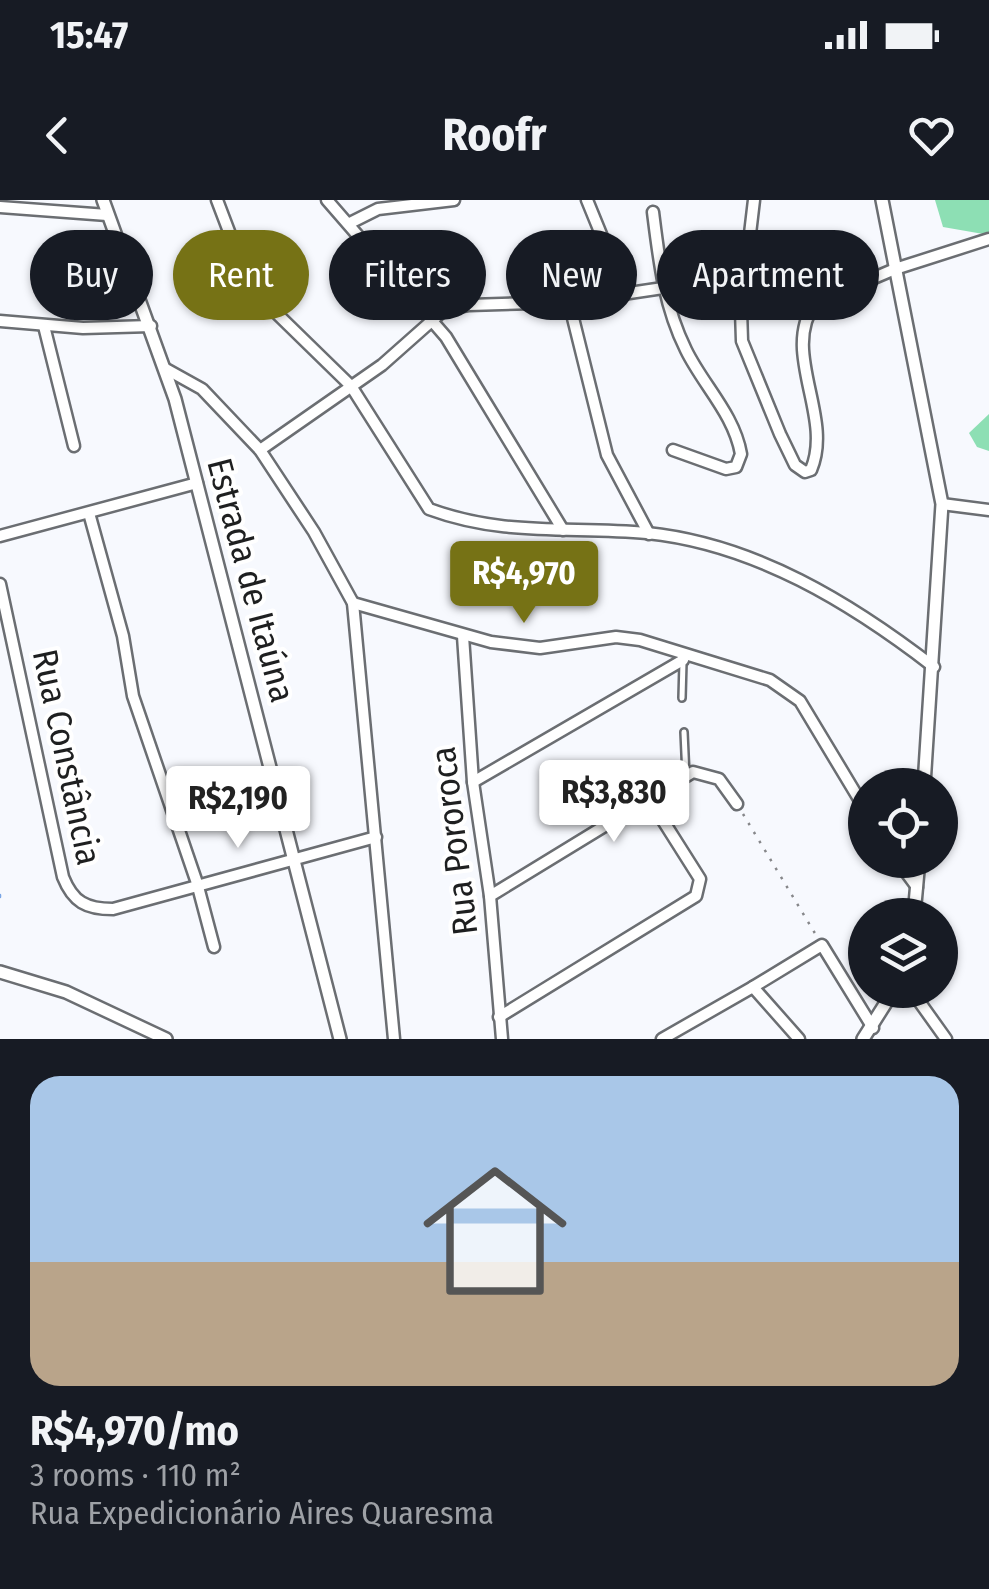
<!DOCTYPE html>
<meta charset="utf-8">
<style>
:root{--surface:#171b24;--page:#242831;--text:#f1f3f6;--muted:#9ea1a6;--accent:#767215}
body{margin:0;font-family:"Fira Sans Condensed",sans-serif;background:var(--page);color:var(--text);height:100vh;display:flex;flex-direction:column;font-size:38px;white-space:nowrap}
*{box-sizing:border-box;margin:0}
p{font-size:32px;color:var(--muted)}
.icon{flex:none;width:55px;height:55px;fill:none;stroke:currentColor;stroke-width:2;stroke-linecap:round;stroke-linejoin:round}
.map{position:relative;height:839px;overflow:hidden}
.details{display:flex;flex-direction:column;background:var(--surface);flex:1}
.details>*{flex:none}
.hud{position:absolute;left:30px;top:30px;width:930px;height:90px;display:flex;gap:20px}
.buttons{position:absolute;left:848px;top:568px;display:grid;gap:20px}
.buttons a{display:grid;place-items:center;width:110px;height:110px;border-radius:50%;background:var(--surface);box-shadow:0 2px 8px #0004;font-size:50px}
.price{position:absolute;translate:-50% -85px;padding:0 22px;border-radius:10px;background:#fff;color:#222;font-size:32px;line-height:65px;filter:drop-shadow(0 2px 5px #0008)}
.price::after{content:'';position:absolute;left:50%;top:60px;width:30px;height:22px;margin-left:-15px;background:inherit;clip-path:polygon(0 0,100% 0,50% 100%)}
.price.selected{background:var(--accent);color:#fff}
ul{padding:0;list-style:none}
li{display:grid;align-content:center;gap:20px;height:530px;padding:0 30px}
li span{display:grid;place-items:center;height:310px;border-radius:30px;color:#555}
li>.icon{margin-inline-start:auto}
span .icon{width:180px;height:180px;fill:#fffc;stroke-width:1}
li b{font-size:42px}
.chip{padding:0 35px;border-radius:45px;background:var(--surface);box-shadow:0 2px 8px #0004;font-size:35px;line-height:90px}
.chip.selected{background:var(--accent);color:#fff}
.status{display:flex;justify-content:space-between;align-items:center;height:70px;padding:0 50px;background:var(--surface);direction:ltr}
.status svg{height:28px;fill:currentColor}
header{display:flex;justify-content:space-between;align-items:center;height:130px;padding:0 30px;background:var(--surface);font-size:45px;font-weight:700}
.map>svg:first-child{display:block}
</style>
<div class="status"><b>15:47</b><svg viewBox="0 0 49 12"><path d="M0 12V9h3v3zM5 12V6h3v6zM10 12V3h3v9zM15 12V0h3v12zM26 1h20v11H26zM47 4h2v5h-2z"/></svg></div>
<header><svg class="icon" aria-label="back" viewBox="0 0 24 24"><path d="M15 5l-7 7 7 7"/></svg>Roofr<svg class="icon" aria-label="heart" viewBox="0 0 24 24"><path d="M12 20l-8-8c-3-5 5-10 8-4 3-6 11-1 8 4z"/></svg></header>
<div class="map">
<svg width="989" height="839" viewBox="0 0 989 839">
<rect width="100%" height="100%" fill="#f7f9fe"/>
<g fill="#8ddfb4">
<polygon points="935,0 989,0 989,35 943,27"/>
<polygon points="989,214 989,251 977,247 969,233"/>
</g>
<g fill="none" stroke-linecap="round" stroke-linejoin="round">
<polyline stroke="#7aa6e5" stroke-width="2.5" points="0,695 0,697"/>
<g stroke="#6b6e72" stroke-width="10">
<g id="service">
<polyline points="682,498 683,462"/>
<polyline points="684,532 686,576"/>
</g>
</g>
<g stroke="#6b6e72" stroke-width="15">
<g id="minor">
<path d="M217,0L244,71L268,105L351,186L429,309C505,337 570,326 647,333C755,344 851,403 934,467"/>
<polyline points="327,0 446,137 563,330"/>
<polyline points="587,0 625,93"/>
<path d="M754,0L741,110L742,141L780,234L795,265L805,272L811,270C834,216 780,153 815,103L895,69L989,39"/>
<polyline points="0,7 107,15"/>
<path d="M653,12C659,60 664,106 686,150C703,185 734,214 741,254L736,267L726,269L673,250"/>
<polyline points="350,23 378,9 454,0"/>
<polyline points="569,102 607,255 649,334"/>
<polyline points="0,121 83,128 151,126"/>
<polyline points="44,126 74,246"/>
<polyline points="166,169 202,189 260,250 314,332 353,403 394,839"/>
<polyline points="260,250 382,165 444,110 469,105 569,102 663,88"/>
<polyline points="942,304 989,310"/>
<polyline points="89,313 123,436 133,496 197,683 214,747"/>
<polyline points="0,336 197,283"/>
<path d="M0,384L63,677C73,702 86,709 113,709L376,637"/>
<polyline points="353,403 491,442 540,448 616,437 640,440 770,480 800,501 865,609"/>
<polyline points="463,436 473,582 490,696 502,839"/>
<polyline points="473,582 683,460"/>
<polyline points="897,660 917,687"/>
<polyline points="490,696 693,572 719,579 737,604"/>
<polyline points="753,787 822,745 873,828"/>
<polyline points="911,790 946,839"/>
<polyline points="499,817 696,696 700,679 650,600"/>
<polyline points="662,839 753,787 799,839"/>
</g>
</g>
<g stroke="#6b6e72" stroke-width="16">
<g id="tertiary">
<polyline points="103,0 175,199 340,839"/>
<polyline points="882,0 942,304 924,585"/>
<polyline points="914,715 919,660"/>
<polyline points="0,772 66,792 166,839"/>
<polyline points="863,839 894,790"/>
</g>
</g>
<polyline stroke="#86878a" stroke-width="2.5" stroke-dasharray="2.5 8" stroke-linecap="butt" points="743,614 816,735"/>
<use href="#service" stroke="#fff" stroke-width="5"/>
<use href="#minor" stroke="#fff" stroke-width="10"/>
<use href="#tertiary" stroke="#fff" stroke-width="11"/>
</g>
<g text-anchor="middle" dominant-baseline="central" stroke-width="8" stroke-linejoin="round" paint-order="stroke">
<g font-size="35" fill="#1e1f20" stroke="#fff">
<text transform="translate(251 380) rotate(75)">Estrada de Itaúna</text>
<text transform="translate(67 557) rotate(78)">Rua Constância</text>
<text transform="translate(454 641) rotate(-97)">Rua Pororoca</text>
</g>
</g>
</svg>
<div class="buttons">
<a><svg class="icon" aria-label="locate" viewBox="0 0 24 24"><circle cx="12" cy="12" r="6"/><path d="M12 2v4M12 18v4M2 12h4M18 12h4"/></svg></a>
<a><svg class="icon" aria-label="layers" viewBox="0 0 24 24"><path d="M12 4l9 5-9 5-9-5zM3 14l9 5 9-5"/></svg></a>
</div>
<b class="price selected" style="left:524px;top:426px">R$4,970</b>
<b class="price" style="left:614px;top:645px">R$3,830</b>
<b class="price" style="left:238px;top:651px">R$2,190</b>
<div class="hud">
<a class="chip">Buy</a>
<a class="chip selected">Rent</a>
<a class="chip">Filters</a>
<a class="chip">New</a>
<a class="chip">Apartment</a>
</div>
</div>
<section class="details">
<ul>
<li><span style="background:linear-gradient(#a9c7e8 60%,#b9a48a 0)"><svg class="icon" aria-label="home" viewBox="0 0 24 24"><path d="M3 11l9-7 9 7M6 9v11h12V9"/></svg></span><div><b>R$4,970/mo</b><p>3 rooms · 110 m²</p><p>Rua Expedicionário Aires Quaresma</p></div></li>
</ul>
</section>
